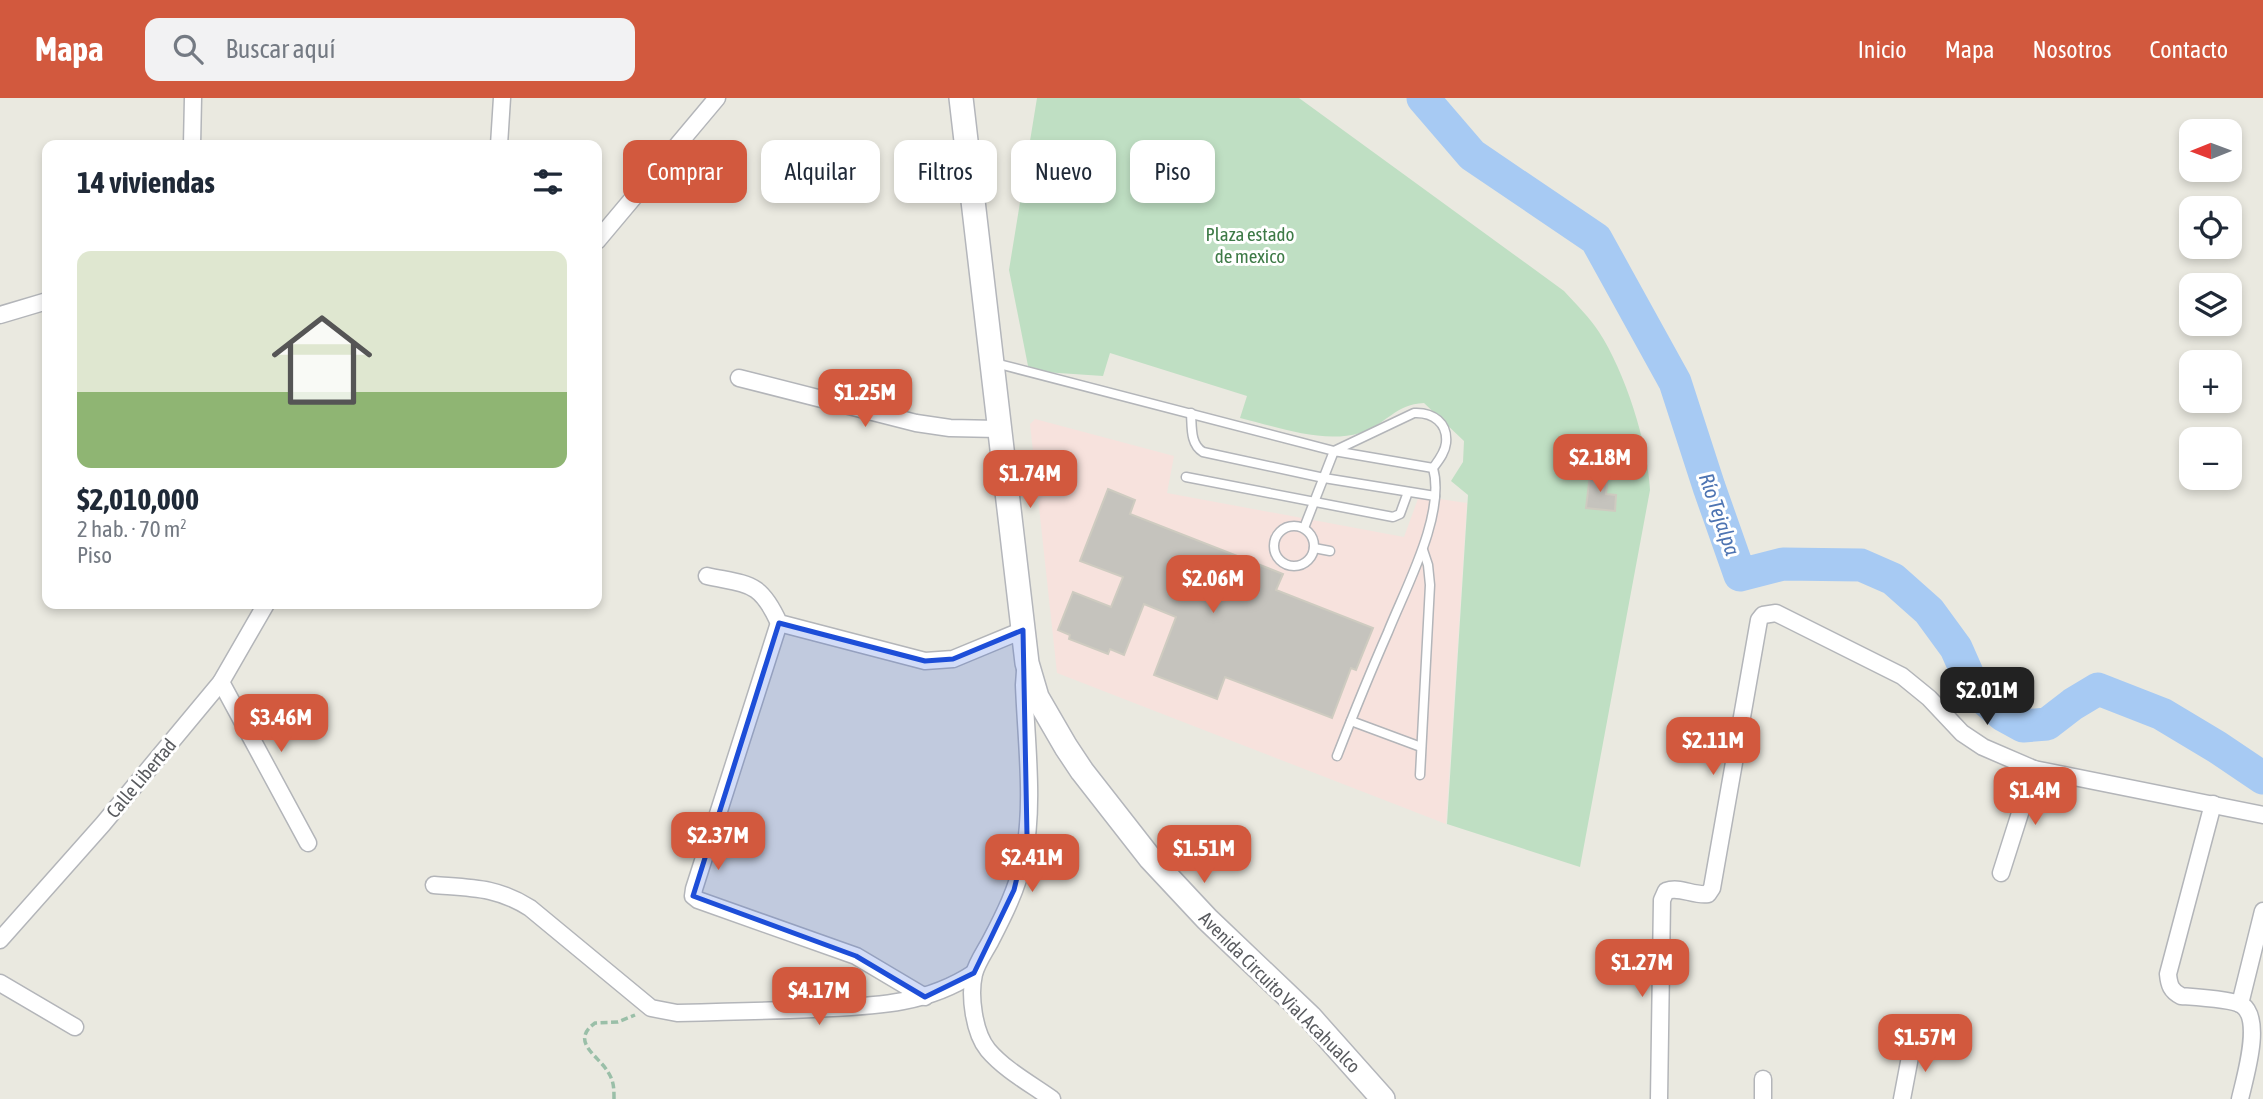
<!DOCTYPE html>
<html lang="es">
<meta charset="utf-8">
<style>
:root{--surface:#fff;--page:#f2f2f3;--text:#1f2937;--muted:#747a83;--accent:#d2593e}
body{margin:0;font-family:"Asap Condensed",sans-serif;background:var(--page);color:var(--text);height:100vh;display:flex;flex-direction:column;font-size:26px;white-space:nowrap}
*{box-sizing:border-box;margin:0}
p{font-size:23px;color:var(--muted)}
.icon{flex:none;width:38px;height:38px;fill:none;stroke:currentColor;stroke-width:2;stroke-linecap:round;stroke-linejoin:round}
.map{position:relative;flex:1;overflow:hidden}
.drawer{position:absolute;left:42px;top:42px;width:560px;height:469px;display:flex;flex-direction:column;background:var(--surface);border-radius:14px;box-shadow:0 4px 10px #0003}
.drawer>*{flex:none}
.hud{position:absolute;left:623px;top:42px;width:665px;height:63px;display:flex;gap:14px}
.needle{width:46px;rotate:269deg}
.buttons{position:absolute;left:2179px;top:21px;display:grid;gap:14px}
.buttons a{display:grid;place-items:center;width:63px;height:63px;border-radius:14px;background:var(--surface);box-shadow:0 4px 10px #0003;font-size:35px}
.price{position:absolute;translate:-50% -60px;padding:0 16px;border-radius:14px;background:var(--accent);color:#fff;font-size:23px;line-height:46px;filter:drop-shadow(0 2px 4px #0008)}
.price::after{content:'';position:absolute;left:50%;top:42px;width:21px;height:16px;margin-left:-10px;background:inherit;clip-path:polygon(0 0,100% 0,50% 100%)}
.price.selected{background:#222;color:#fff}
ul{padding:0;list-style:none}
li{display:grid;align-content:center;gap:14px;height:371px;padding:0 35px}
li span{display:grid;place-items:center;height:217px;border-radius:14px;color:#555}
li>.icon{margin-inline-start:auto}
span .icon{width:126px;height:126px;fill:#fffc;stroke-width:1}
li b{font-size:30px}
h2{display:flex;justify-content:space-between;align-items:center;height:84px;padding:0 35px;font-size:30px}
.tag{padding:0 24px;border-radius:14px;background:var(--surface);box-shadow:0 4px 10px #0003;font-size:24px;line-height:63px}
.tag.selected{background:var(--accent);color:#fff}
header{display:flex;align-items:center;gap:42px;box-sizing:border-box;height:98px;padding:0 35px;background:var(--accent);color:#fff}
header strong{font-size:33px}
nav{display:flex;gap:38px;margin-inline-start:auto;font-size:24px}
.search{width:490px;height:63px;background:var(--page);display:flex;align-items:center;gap:18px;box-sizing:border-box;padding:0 24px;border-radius:14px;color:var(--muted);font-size:26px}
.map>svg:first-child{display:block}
</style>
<header>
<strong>Mapa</strong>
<div class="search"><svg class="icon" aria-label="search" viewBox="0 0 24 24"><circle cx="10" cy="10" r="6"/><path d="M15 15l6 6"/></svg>Buscar aquí</div>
<nav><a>Inicio</a><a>Mapa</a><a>Nosotros</a><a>Contacto</a></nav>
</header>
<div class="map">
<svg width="2263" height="1001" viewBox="0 0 2263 1001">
<rect width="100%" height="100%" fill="#eae9e0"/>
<polygon fill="#f7e2dd" points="1035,321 1174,358 1167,395 1404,439 1419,398 1467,405 1446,726 1057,575 1030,326"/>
<path fill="#bfdfc3" d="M1037,0H1299L1564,193C1576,206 1590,220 1599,234C1625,274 1648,345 1650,392L1580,769L1447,726L1468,397L1451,383L1463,364L1464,343L1424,305C1395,306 1386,327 1360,335C1322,346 1278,329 1240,320L1247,298L1110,255L1103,278L1029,273L1009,172Z"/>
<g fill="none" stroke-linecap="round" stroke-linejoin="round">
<polyline stroke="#a7caf3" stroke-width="33" points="1423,0 1472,57 1596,141 1675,284 1709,389 1740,477 1783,466 1861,467 1893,481 1929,513 1956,550 1975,593 2003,617 2023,628 2047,626 2073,606 2098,591 2162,616 2217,649 2263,680"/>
</g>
<g fill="#c5c3bd" stroke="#cecbc0" stroke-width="2">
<polygon points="1590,376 1608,378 1606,396 1616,397 1615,413 1586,410"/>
<polygon points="1108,391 1135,402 1130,416 1283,476 1276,492 1373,530 1356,572 1351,570 1332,620 1225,579 1217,601 1154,577 1176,519 1144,506 1124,557 1110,551 1108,556 1069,541 1070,537 1058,532 1073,494 1111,509 1123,479 1080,463"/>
</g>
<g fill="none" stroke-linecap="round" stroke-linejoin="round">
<g stroke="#b3b5b9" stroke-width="11">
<g id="lane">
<path d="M995,265L1334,353L1414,315C1433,314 1448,325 1446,345C1445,355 1438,363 1433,370C1446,416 1405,491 1388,534C1370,575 1353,617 1337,658"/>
<path d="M1191,315C1192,329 1190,346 1203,354L1324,380L1435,398"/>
<polyline points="1186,379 1393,419 1400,416 1408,394"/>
<circle cx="1294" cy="448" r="20"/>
<polyline points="1304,430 1334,353 1433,370"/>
<polyline points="1314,450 1330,453"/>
<polyline points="1351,623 1421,649"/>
<polyline points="1420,677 1430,487 1428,467 1423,452"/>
</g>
</g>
<g stroke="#b3b5b9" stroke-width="19">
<g id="street">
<polyline points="192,47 193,0"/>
<polyline points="499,47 502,0"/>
<polyline points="597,143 717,0"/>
<polyline points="0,217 47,203"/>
<polyline points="739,280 916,325 950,330 998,331"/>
<path d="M707,478C749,487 760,483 779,525L925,563L953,561L1023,532"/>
<polyline points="779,525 694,791 693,798 698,802 856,858 925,899"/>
<path d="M1025,573L1024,587C1026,643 1035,708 1023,763C1017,791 1004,817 991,842C986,852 977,864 974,876C969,898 974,935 988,952C1005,972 1031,986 1052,1001"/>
<polyline points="221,584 308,745"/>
<path d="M2213,706L2168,876C2169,887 2171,893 2181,898C2194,899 2232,901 2242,907C2263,921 2245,979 2240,1001"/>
<polyline points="2001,775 2034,671"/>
<path d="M434,787C472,790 497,789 530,810L651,910L677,915C722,914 767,913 813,911C871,908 924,908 974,875"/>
<polyline points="0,842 103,726 221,584 266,506"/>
<polyline points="0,885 75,929"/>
<polyline points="2240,906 2263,813"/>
<path d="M1659,1001L1662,802L1666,793C1680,788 1693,798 1708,796L1712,790L1759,522L1763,517L1776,515L1902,578L1929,600L1962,635L1983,649L2034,671L2263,717"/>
<polyline points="1763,1001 1763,981"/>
<polyline points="1902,1001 1913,943"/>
</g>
</g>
<g stroke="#b4b6bb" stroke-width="26">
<polyline id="secondary" points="961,0 1027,565 1037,599 1066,649 1082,673 1150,760 1207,821 1310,919 1383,1001"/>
</g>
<path stroke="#9abfa8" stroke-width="3.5" stroke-dasharray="7 3.5" stroke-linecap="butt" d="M614,1001C614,991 614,983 608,974C599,958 569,944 595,925L618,924L635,917"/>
<use href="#lane" stroke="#fff" stroke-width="8"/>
<use href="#street" stroke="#fff" stroke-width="16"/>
<use href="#secondary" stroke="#fff" stroke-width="23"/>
</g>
<path fill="#1d4ed8" fill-opacity="0.2" stroke="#1d4ed8" stroke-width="5" stroke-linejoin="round" d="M779,525L925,563L953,561L1023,532L1027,738L1014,792L974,875L925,899L856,858L693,798Z"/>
<g text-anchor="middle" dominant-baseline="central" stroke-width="6" stroke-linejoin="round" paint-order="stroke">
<g font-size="19" fill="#3d7a46" stroke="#fff">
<text x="1250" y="136">Plaza estado<tspan x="1250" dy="22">de mexico</tspan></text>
</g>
<g font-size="19" fill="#595b5f" stroke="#fff">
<text transform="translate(141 680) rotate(-50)">Calle Libertad</text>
<text transform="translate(1280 894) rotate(45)">Avenida Circuito Vial Acahualco</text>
</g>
<g font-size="21" font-style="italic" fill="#4e74b2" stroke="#fff">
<text transform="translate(1720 416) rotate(71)">Río Tejalpa</text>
</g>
</g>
</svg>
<div class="buttons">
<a><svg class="needle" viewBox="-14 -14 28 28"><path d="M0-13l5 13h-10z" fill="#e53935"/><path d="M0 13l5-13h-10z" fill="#747a83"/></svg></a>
<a><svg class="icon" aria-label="locate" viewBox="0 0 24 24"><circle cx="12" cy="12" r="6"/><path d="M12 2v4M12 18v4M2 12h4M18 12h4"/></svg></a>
<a><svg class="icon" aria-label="layers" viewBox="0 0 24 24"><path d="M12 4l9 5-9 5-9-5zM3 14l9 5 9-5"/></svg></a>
<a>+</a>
<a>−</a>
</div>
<b class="price" style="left:865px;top:331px">$1.25M</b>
<b class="price" style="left:1600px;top:396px">$2.18M</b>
<b class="price" style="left:1030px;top:412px">$1.74M</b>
<b class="price" style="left:1213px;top:517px">$2.06M</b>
<b class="price selected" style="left:1987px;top:629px">$2.01M</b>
<b class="price" style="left:281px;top:656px">$3.46M</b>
<b class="price" style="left:1713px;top:679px">$2.11M</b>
<b class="price" style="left:2035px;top:729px">$1.4M</b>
<b class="price" style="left:718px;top:774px">$2.37M</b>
<b class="price" style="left:1204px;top:787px">$1.51M</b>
<b class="price" style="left:1032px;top:796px">$2.41M</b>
<b class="price" style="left:1642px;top:901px">$1.27M</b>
<b class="price" style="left:819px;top:929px">$4.17M</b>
<b class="price" style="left:1925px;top:976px">$1.57M</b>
<div class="hud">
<a class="tag selected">Comprar</a>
<a class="tag">Alquilar</a>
<a class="tag">Filtros</a>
<a class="tag">Nuevo</a>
<a class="tag">Piso</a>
</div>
<section class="drawer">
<h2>14 viviendas<svg class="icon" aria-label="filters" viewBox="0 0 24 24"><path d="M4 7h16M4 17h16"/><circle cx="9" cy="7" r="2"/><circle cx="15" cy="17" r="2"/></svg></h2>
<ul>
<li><span style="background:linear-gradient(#dfe7d0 65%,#8fb573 0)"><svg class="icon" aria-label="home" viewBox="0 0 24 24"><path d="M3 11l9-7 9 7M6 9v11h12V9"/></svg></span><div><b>$2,010,000</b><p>2 hab. · 70 m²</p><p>Piso</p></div></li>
</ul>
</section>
</div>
